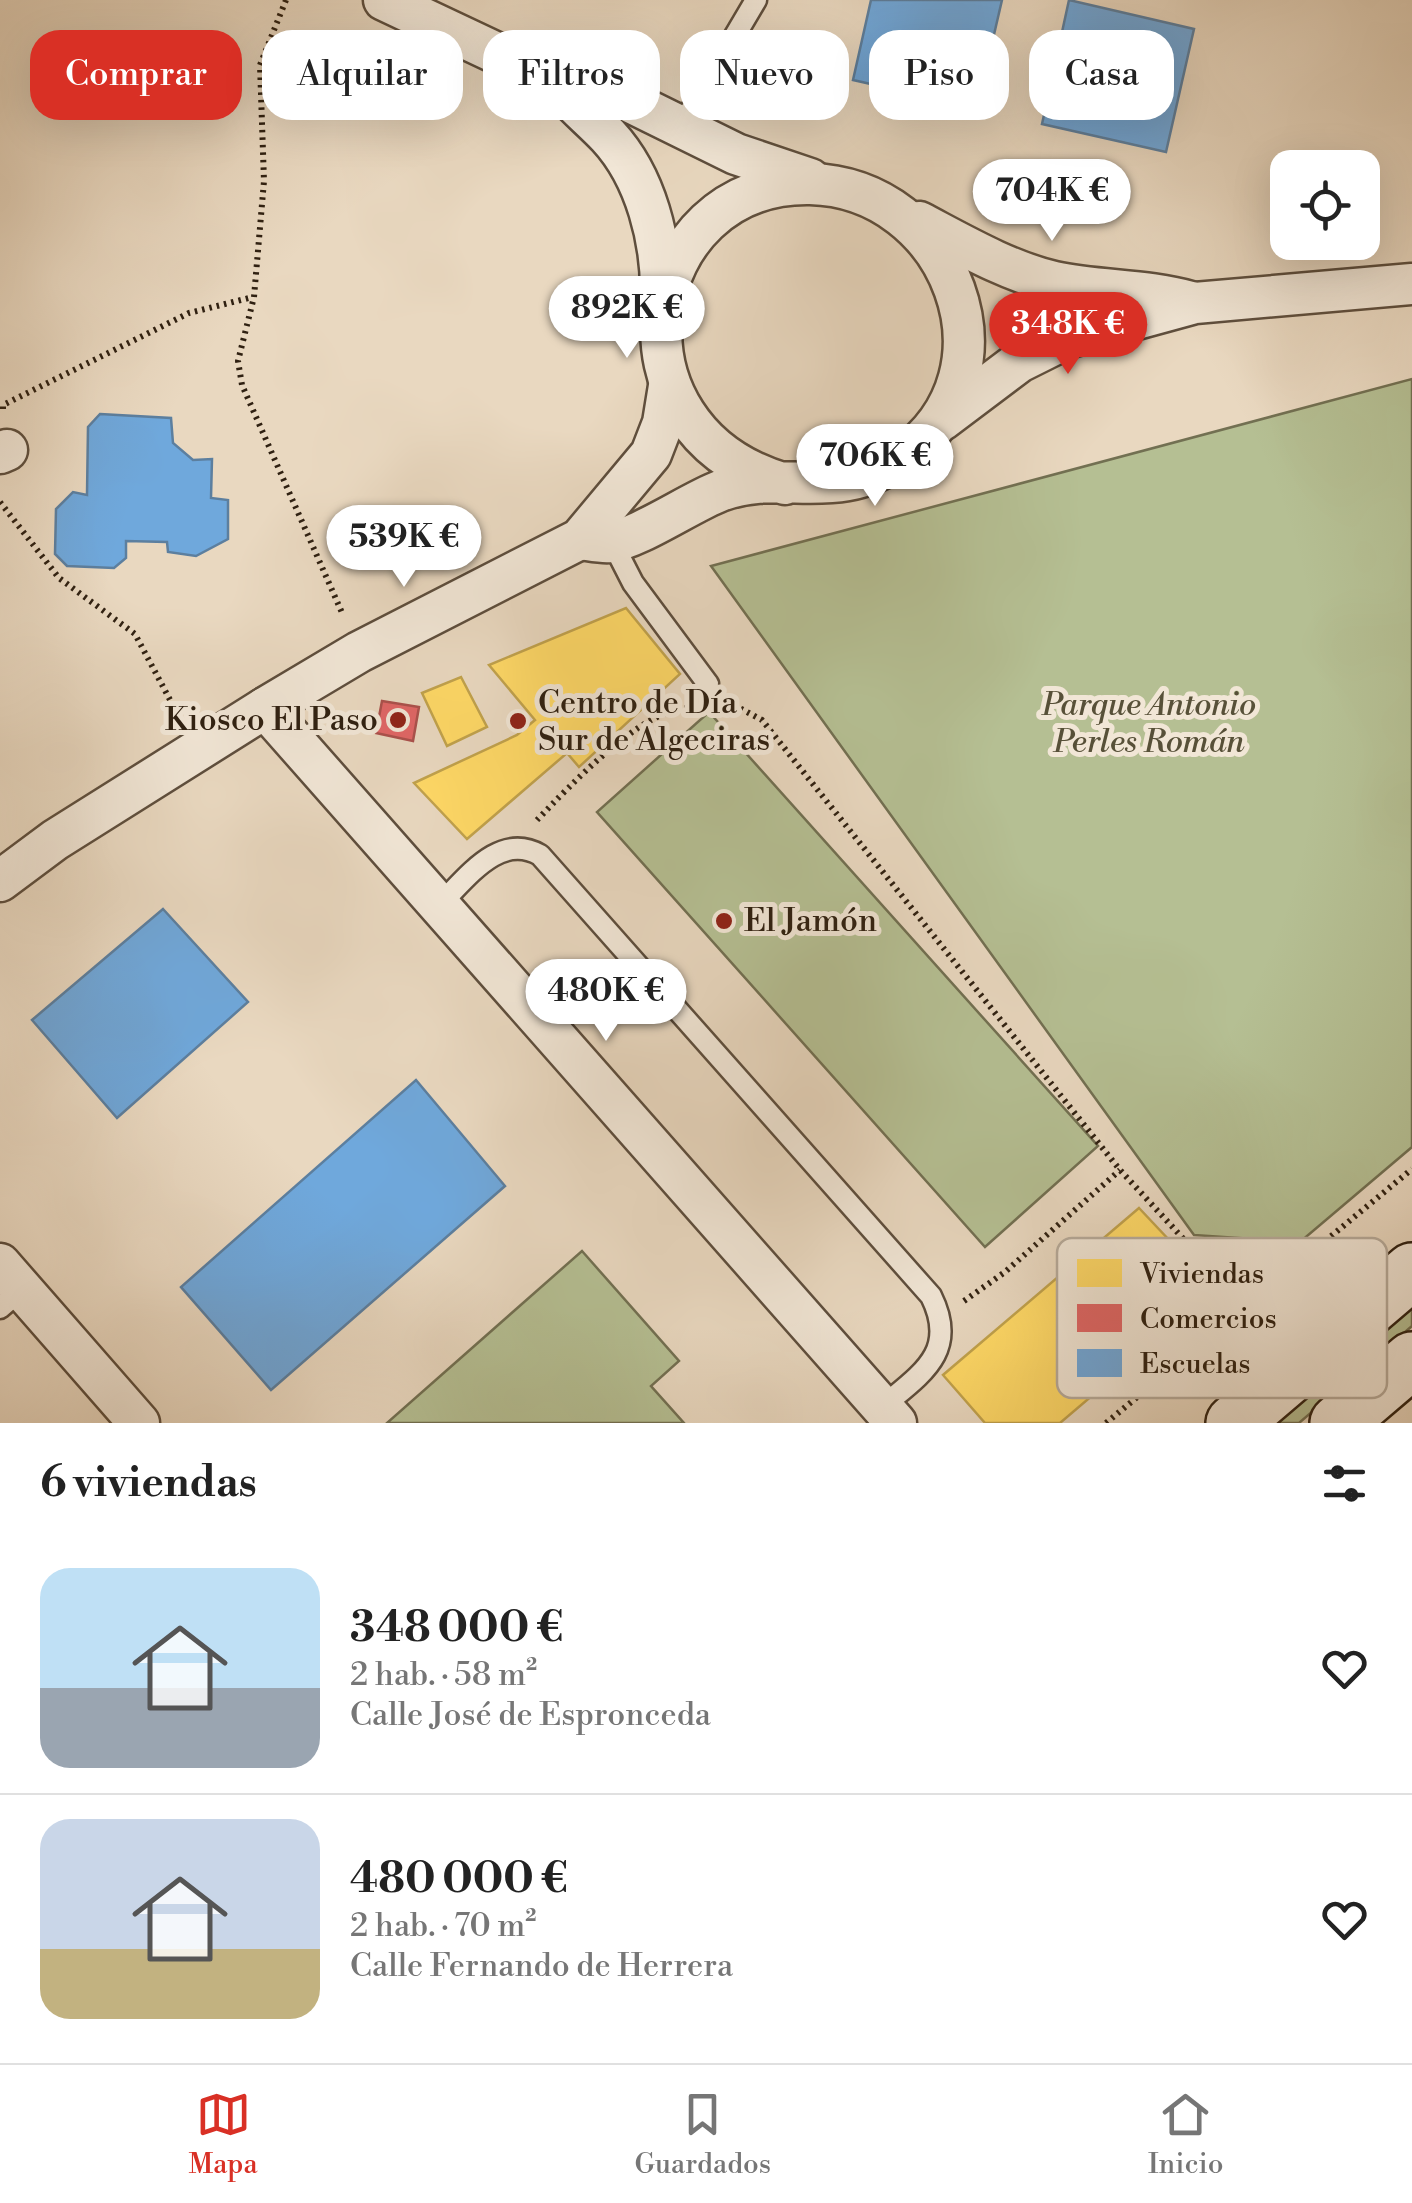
<!DOCTYPE html>
<html lang="es">
<meta charset="utf-8">
<style>
:root{--surface:#fff;--page:#f2f2f2;--text:#222;--muted:#767676;--line:#e0e0e0;--accent:#d93025}
body{margin:0;font-family:"Libre Bodoni",serif;background:var(--page);color:var(--text);height:100vh;display:flex;flex-direction:column;font-size:38px;white-space:nowrap}
*{box-sizing:border-box;margin:0}
p{font-size:32px;color:var(--muted)}
.icon{flex:none;width:55px;height:55px;fill:none;stroke:currentColor;stroke-width:2;stroke-linecap:round;stroke-linejoin:round}
.map{position:relative;height:1423px;overflow:hidden}
.panel{display:flex;flex-direction:column;background:var(--surface);flex:1}
.panel>*{flex:none}
.hud{position:absolute;left:30px;top:30px;width:1352px;height:90px;display:flex;gap:20px}
.controls{position:absolute;left:1270px;top:150px;display:grid;gap:20px}
.controls a{display:grid;place-items:center;width:110px;height:110px;border-radius:20px;background:var(--surface);box-shadow:0 10px 40px #0002;font-size:50px}
.price{position:absolute;translate:-50% -85px;padding:0 22px;border-radius:35px;background:#fff;color:#222;font-size:32px;line-height:65px;filter:drop-shadow(0 2px 5px #0008)}
.price::after{content:'';position:absolute;left:50%;top:60px;width:30px;height:22px;margin-left:-15px;background:inherit;clip-path:polygon(0 0,100% 0,50% 100%)}
.price.current{background:var(--accent);color:#fff}
ul{padding:0;list-style:none}
li{display:flex;align-items:center;gap:30px;height:250px;padding:0 40px}
li+li{border-top:2px solid var(--line)}
li span{display:grid;place-items:center;flex:none;width:280px;height:200px;border-radius:30px;color:#555}
li>.icon{margin-inline-start:auto}
span .icon{width:120px;height:120px;fill:#fffc;stroke-width:1}
li b{font-size:42px}
h2{display:flex;justify-content:space-between;align-items:center;height:120px;padding:0 40px;font-size:42px}
.tag{padding:0 35px;border-radius:30px;background:var(--surface);box-shadow:0 10px 40px #0002;font-size:35px;line-height:90px}
.tag.current{background:var(--accent);color:#fff}
.menu{display:flex;justify-content:space-around;align-items:center;height:140px;border-top:2px solid var(--line);background:var(--surface);font-size:28px;color:var(--muted)}
.menu a{display:grid;justify-items:center;gap:5px}
.menu .current{color:var(--accent)}
.map>svg:first-child{display:block}
</style>
<div class="map">
<svg width="1412" height="1423" viewBox="0 0 1412 1423">
<rect width="100%" height="100%" fill="#e9d8c0"/>
<filter id="stains"><feTurbulence type="fractalNoise" baseFrequency=".002" numOctaves="4"/><feColorMatrix values="0 0 0 0 .2 0 0 0 0 .09 0 0 0 0 .02 0 0 0 .5 -.17"/></filter>
<radialGradient id="worn" r=".72"><stop offset=".6" stop-color="#630" stop-opacity="0"/><stop offset="1" stop-color="#630" stop-opacity=".3"/></radialGradient>
<g fill="#b5bf93" stroke="#727052" stroke-width="2.5">
<polygon points="1412,379 1412,1147 1300,1242 1194,1235 711,566"/>
<polygon points="709,712 1098,1146 985,1247 597,812"/>
<polygon points="582,1251 679,1361 651,1386 684,1423 387,1423"/>
<polygon points="1412,1294 1412,1326 1299,1423 1264,1423"/>
</g>
<g fill="#ffd966" stroke="#c1a24c" stroke-width="2.5">
<polygon points="626,608 680,674 579,767 567,753 467,839 414,783 517,735 535,720 489,665"/>
<polygon points="461,677 487,727 447,746 422,693"/>
<polygon points="1139,1208 1186,1258 1144,1300 1157,1315 1158,1332 1147,1349 1060,1423 985,1423 943,1375"/>
</g>
<polygon fill="#e06666" stroke="#ab514c" stroke-width="2.5" points="382,701 419,707 413,741 376,733"/>
<g fill="#6fa8dc" stroke="#5c7f9f" stroke-width="2.5">
<polygon points="871,0 1002,0 977,108 853,80"/>
<polygon points="1069,0 1194,29 1166,152 1042,124"/>
<polygon points="100,414 171,418 173,443 193,460 212,459 211,498 228,500 228,539 196,556 168,552 167,542 126,541 126,558 114,568 67,566 55,554 56,509 73,492 87,495 88,427"/>
<polygon points="163,909 248,1002 117,1118 32,1020"/>
<polygon points="416,1080 505,1186 271,1390 181,1287"/>
</g>
<g fill="none" stroke-linecap="round" stroke-linejoin="round">
<g stroke="#5e4e3d" stroke-width="25">
<g id="lane">
<polyline points="681,127 756,0"/>
<polyline points="612,542 633,583 708,684"/>
<path d="M437,907C465,881 498,831 540,855L931,1296C959,1352 921,1374 882,1407"/>
<polyline points="0,1308 22,1289"/>
</g>
</g>
<g stroke="#5e4e3d" stroke-width="45">
<g id="street">
<polyline points="384,0 554,80 594,84 736,154 810,179"/>
<path d="M554,80C570,102 589,116 608,136C646,177 662,241 661,296"/>
<path d="M919,222C961,244 1007,271 1054,282C1100,292 1146,289 1191,302"/>
<polyline points="942,420 1019,362 1067,338 1195,303 1412,284"/>
<polyline points="0,453 7,450"/>
<path d="M580,539C589,540 601,543 610,542C637,539 691,502 720,491C785,467 833,505 903,456C1023,371 951,187 810,184C639,181 596,429 785,484"/>
<polyline points="265,708 896,1423"/>
<polyline points="0,881 55,840 265,708 359,652 580,539 651,454 663,423 669,386"/>
<polyline points="0,1264 139,1423"/>
</g>
</g>
<g stroke="#2f2011" stroke-width="60">
<g id="secondary">
<polyline points="1234,1423 1412,1271"/>
<polyline points="1338,1423 1412,1360"/>
</g>
</g>
<g stroke="#2f2011" stroke-width="6" stroke-dasharray="2.5 5" stroke-linecap="butt">
<polyline points="286,0 260,65 264,181 254,297 238,361 242,385 343,615"/>
<polyline points="3,409 3,405 189,313 253,297"/>
<polyline points="0,502 59,578 135,634 177,713"/>
<polyline points="734,705 762,720 1120,1170 1203,1260 1211,1250 1305,1260"/>
<path d="M537,820C570,786 641,709 688,708"/>
<polyline points="1162,1299 1203,1260"/>
<polyline points="964,1301 1005,1272 1120,1170"/>
<polyline points="1106,1423 1412,1169"/>
</g>
<use href="#lane" stroke="#f1e6d6" stroke-width="20"/>
<use href="#street" stroke="#f1e6d6" stroke-width="40"/>
<use href="#secondary" stroke="#f1e6d6" stroke-width="55"/>
</g>
<g fill="#8f2418" stroke="#f1e6d6" stroke-width="4">
<circle cx="398" cy="720" r="10"/>
<circle cx="518" cy="721" r="10"/>
<circle cx="724" cy="921" r="10"/>
</g>
<g text-anchor="middle" dominant-baseline="central" stroke-width="10" stroke-linejoin="round" paint-order="stroke">
<g font-size="32" fill="#2f2011" stroke="#f1e6d6" text-anchor="start">
<text x="538" y="703">Centro de Día<tspan x="538" dy="37">Sur de Algeciras</tspan></text>
<text x="378" y="720" text-anchor="end">Kiosco El Paso</text>
<text x="744" y="921">El Jamón</text>
</g>
<g font-size="32" font-style="italic" fill="#575038" stroke="#f1e6d6">
<text x="1149" y="705">Parque Antonio<tspan x="1149" dy="37">Perles Román</tspan></text>
</g>
</g>
<rect x="1057" y="1238" width="330" height="160" rx="15" fill="#f1e6d6" stroke="#b7ab9b" stroke-width="2.5"/>
<rect x="1077" y="1259" width="45" height="28" fill="#ffd966"/>
<rect x="1077" y="1304" width="45" height="28" fill="#e06666"/>
<rect x="1077" y="1349" width="45" height="28" fill="#6fa8dc"/>
<g font-size="28" fill="#2f2011">
<text x="1140" y="1283">Viviendas</text>
<text x="1140" y="1328">Comercios</text>
<text x="1140" y="1373">Escuelas</text>
</g>
<rect width="100%" height="100%" filter="url(#stains)"/>
<rect width="100%" height="100%" fill="url(#worn)"/>
</svg>
<div class="controls">
<a><svg class="icon" aria-label="locate" viewBox="0 0 24 24"><circle cx="12" cy="12" r="6"/><path d="M12 2v4M12 18v4M2 12h4M18 12h4"/></svg></a>
</div>
<b class="price" style="left:1052px;top:244px">704K €</b>
<b class="price" style="left:627px;top:361px">892K €</b>
<b class="price current" style="left:1068px;top:377px">348K €</b>
<b class="price" style="left:875px;top:509px">706K €</b>
<b class="price" style="left:404px;top:590px">539K €</b>
<b class="price" style="left:606px;top:1044px">480K €</b>
<div class="hud">
<a class="tag current">Comprar</a>
<a class="tag">Alquilar</a>
<a class="tag">Filtros</a>
<a class="tag">Nuevo</a>
<a class="tag">Piso</a>
<a class="tag">Casa</a>
</div>
</div>
<section class="panel">
<h2>6 viviendas<svg class="icon" aria-label="filters" viewBox="0 0 24 24"><path d="M4 7h16M4 17h16"/><circle cx="9" cy="7" r="2"/><circle cx="15" cy="17" r="2"/></svg></h2>
<ul>
<li><span style="background:linear-gradient(#bfe0f5 60%,#9aa5b1 0)"><svg class="icon" aria-label="home" viewBox="0 0 24 24"><path d="M3 11l9-7 9 7M6 9v11h12V9"/></svg></span><div><b>348 000 €</b><p>2 hab. · 58 m²</p><p>Calle José de Espronceda</p></div><svg class="icon" aria-label="heart" viewBox="0 0 24 24"><path d="M12 20l-8-8c-3-5 5-10 8-4 3-6 11-1 8 4z"/></svg></li>
<li><span style="background:linear-gradient(#c9d6e8 65%,#c2b280 0)"><svg class="icon" aria-label="home" viewBox="0 0 24 24"><path d="M3 11l9-7 9 7M6 9v11h12V9"/></svg></span><div><b>480 000 €</b><p>2 hab. · 70 m²</p><p>Calle Fernando de Herrera</p></div><svg class="icon" aria-label="heart" viewBox="0 0 24 24"><path d="M12 20l-8-8c-3-5 5-10 8-4 3-6 11-1 8 4z"/></svg></li>
</ul>
</section>
<nav class="menu">
<a class="current"><svg class="icon" aria-label="map" viewBox="0 0 24 24"><path d="M3 6l6-2 6 2 6-2v14l-6 2-6-2-6 2zM9 4v14M15 6v14"/></svg>Mapa</a>
<a><svg class="icon" aria-label="saved" viewBox="0 0 24 24"><path d="M7 4h10v16l-5-4-5 4z"/></svg>Guardados</a>
<a><svg class="icon" aria-label="home" viewBox="0 0 24 24"><path d="M3 11l9-7 9 7M6 9v11h12V9"/></svg>Inicio</a>
</nav>
